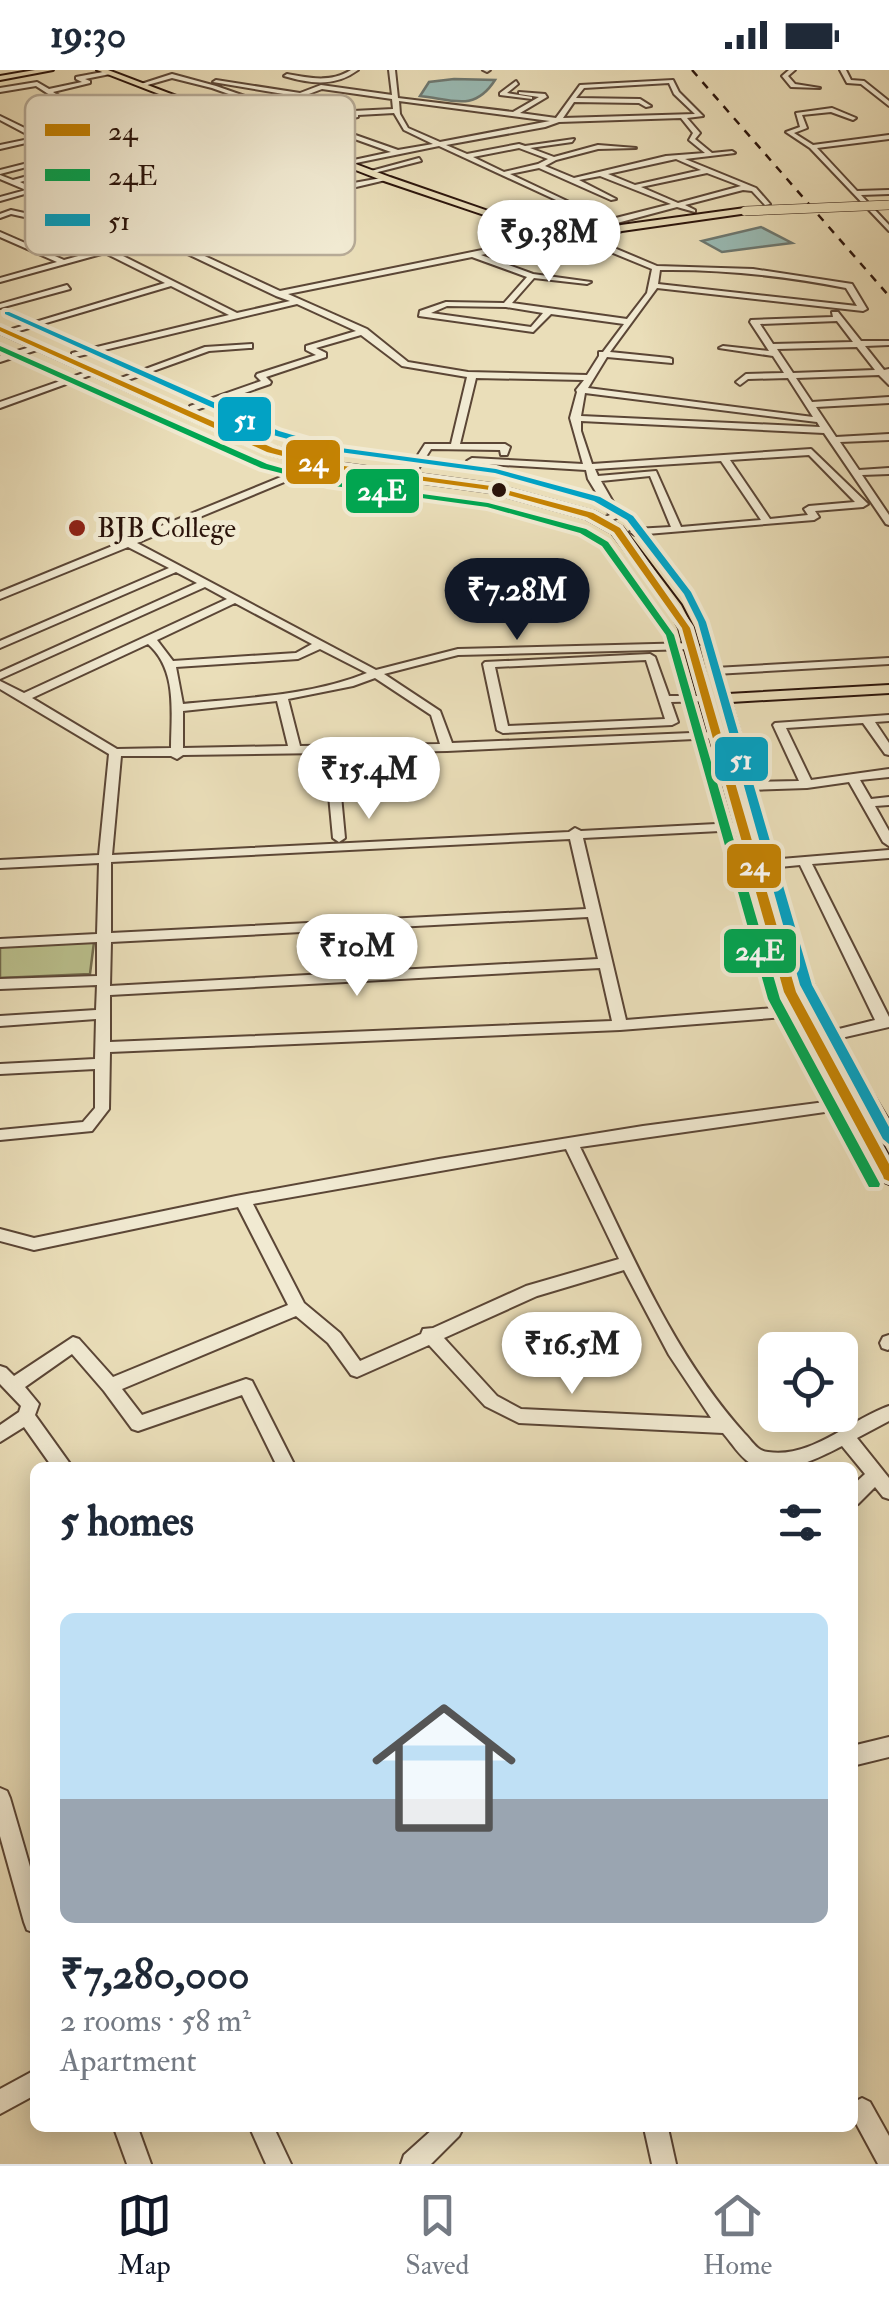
<!DOCTYPE html>
<meta charset="utf-8">
<style>
:root{--surface:#fff;--page:#f2f2f3;--text:#1f2937;--muted:#747a83;--line:#e0e1e3;--accent:#111827}
body{margin:0;font-family:"IM FELL Double Pica",serif;background:var(--page);color:var(--text);height:100vh;display:flex;flex-direction:column;font-size:38px;white-space:nowrap}
*{box-sizing:border-box;margin:0}
p{font-size:32px;color:var(--muted)}
.icon{flex:none;width:55px;height:55px;fill:none;stroke:currentColor;stroke-width:2;stroke-linecap:round;stroke-linejoin:round}
.map{position:relative;flex:1;overflow:hidden}
.drawer{position:absolute;left:30px;top:1392px;width:828px;height:670px;display:flex;flex-direction:column;background:var(--surface);border-radius:15px;box-shadow:0 5px 25px #0003}
.drawer>*{flex:none}
.fabs{position:absolute;left:758px;top:1262px;display:grid;gap:20px}
.fabs a{display:grid;place-items:center;width:100px;height:100px;border-radius:15px;background:var(--surface);box-shadow:0 5px 25px #0003;font-size:50px}
.price{position:absolute;translate:-50% -85px;padding:0 22px;border-radius:35px;background:#fff;color:#222;font-size:32px;line-height:65px;filter:drop-shadow(0 2px 5px #0008)}
.price::after{content:'';position:absolute;left:50%;top:60px;width:30px;height:22px;margin-left:-15px;background:inherit;clip-path:polygon(0 0,100% 0,50% 100%)}
.price.current{background:var(--accent);color:#fff}
ul{padding:0;list-style:none}
li{display:grid;align-content:center;gap:20px;height:530px;padding:0 30px}
li+li{border-top:2px solid var(--line)}
li span{display:grid;place-items:center;height:310px;border-radius:15px;color:#555}
li>.icon{margin-inline-start:auto}
span .icon{width:180px;height:180px;fill:#fffc;stroke-width:1}
li b{font-size:42px}
h2{display:flex;justify-content:space-between;align-items:center;height:120px;padding:0 30px;font-size:42px}
.status{display:flex;justify-content:space-between;align-items:center;height:70px;padding:0 50px;background:var(--surface);direction:ltr}
.status svg{height:28px;fill:currentColor}
.menu{display:flex;justify-content:space-around;align-items:center;height:140px;border-top:2px solid var(--line);background:var(--surface);font-size:28px;color:var(--muted)}
.menu a{display:grid;justify-items:center;gap:5px}
.menu .current{color:var(--accent)}
.map>svg:first-child{display:block}
</style>
<div class="status"><b>19:30</b><svg viewBox="0 0 49 12"><path d="M0 12V9h3v3zM5 12V6h3v6zM10 12V3h3v9zM15 12V0h3v12zM26 1h20v11H26zM47 4h2v5h-2z"/></svg></div>
<div class="map">
<svg width="889" height="2094" viewBox="0 0 889 2094">
<rect width="100%" height="100%" fill="#eadeb9"/>
<filter id="stains"><feTurbulence type="fractalNoise" baseFrequency=".002" numOctaves="4"/><feColorMatrix values="0 0 0 0 .2 0 0 0 0 .09 0 0 0 0 .02 0 0 0 .5 -.17"/></filter>
<radialGradient id="worn" r=".72"><stop offset=".6" stop-color="#630" stop-opacity="0"/><stop offset="1" stop-color="#630" stop-opacity=".3"/></radialGradient>
<polygon fill="#bac08d" stroke="#726a4c" stroke-width="2.5" points="94,872 90,904 0,908 0,877"/>
<g fill="#99bbb5" stroke="#6d7871" stroke-width="2.5">
<path d="M454,9L495,10C474,43 451,29 420,26L429,12Z"/>
<polygon points="761,157 792,173 722,182 702,171"/>
</g>
<g fill="none" stroke-linecap="round" stroke-linejoin="round">
<g stroke="#5b4636" stroke-width="4">
<g id="minor">
<path d="M351,0H358C335,17 311,14 284,6L287,4C310,8 330,13 351,0Z"/>
<path d="M389,0H395L398,28L513,42L539,27L519,24V22L545,24L547,27L520,43L556,48L580,15L673,10L679,22L703,46L687,48L700,63L695,69L712,83L732,81L735,83L685,89L756,118L770,134L765,135L752,121L743,120L685,135L695,140V142L677,137L602,157L588,167L657,196L753,199L852,214L867,239L863,241L657,218L610,282L669,288L672,289V293L607,287L588,318L813,347L788,308L748,309L740,315L736,312L746,304L784,303L773,286L719,278L723,276L769,281L750,252L751,250L833,247L832,242H838L861,271H889V275L865,276L884,300L889,299V315L879,305L796,308L812,332L889,327V333L816,337L836,367L889,364V370L840,372L859,400L889,398V404L862,405L889,445V455L886,454L824,363L581,351V361L592,394L811,379L868,434L863,437L815,441L819,447L814,450L635,465L630,462L635,459L671,457L650,406L601,411L621,446L606,453H600V449L610,445L588,409L586,400L469,393L467,391L472,388L583,394L570,348L577,322L576,320L584,310L476,308L460,374H505L510,377L507,385H501L500,380L431,379L417,401H411L409,399L425,374H451L467,307L402,296L361,265L316,278L326,283V287L266,307L271,312L270,314L196,340H190V336L261,311L256,306L257,304L316,285L306,280V276L356,261L297,234L75,287H72V283L229,245L171,216L19,261L12,259L165,213L105,183L0,212V208L57,192L0,167V162L64,190L150,166L130,157V153L329,117L313,111L116,147L120,149L116,151L72,136L29,148L11,144L0,148V144L11,140L29,144L72,132L108,144L139,138L93,118L48,129V127L88,116L67,106V104L111,98L39,70L0,79V75L34,68L0,50V46L41,66L85,57L63,48L60,42L34,31L36,28L63,39L67,36L36,16L0,22V18L37,12L49,19L82,12L76,9V7L108,1L110,4L85,9L90,11V13L53,22L74,36L66,42L68,46L92,55L144,44L128,37L130,34L151,42L193,33L195,36L157,45L238,76L283,67V69L244,79L337,116L387,107L390,109L339,121L140,156L280,221L556,165L559,169L481,185L533,204L591,212L587,214L534,208L512,233L627,249L647,223L652,199L579,169V165L595,155L582,142L439,76L351,94L349,91L391,82L212,18L172,8L144,16L141,14L172,4L216,16L319,52L351,45L350,43L353,41L393,39L392,29L322,19L301,27L213,12L216,10L300,23L321,15L392,25ZM669,13L674,24L695,44L563,48L574,32L639,33L646,37L651,36L640,29L576,28L584,18ZM399,31L550,51L440,72L408,58L400,44ZM394,43L404,60L433,74L398,80L324,54L358,47V45ZM150,46L172,55L120,66L98,58ZM681,48L693,63L689,70L705,83L666,86L574,108L545,96L556,90L598,79L636,78L598,75L554,87L530,78L572,72L574,69L525,76L519,74L467,84L446,75L545,57L559,52ZM179,58L230,78L182,90L126,68ZM91,59L175,91L132,102L47,69ZM519,78L548,89L538,94L504,102L473,87ZM237,81L306,108L254,117L189,92ZM676,89L701,100L635,115L608,104ZM181,94L246,119L198,128L138,104ZM539,98L611,130L616,129L579,110L600,106L671,134L600,152L586,140L510,104ZM118,101L190,129L147,137L77,106ZM707,103L741,116L678,133L641,117ZM156,169L276,226L290,231L237,243L113,181ZM472,187L527,207L504,233L446,232L420,241L419,246L533,262L551,244L624,254L603,282H599V286L587,305L468,302L408,292L367,259L288,224ZM660,200C723,199 784,206 846,218L857,236L658,214ZM447,236L506,237L543,243L531,257L431,243ZM837,251L853,272L773,274L760,254ZM857,277L875,300L793,303L777,279ZM585,323L817,352L820,357L581,346ZM809,385L855,432L809,436L804,439L808,445L770,449L730,390ZM721,391L761,450L681,457L656,401L598,406L595,399Z"/>
<polygon points="483,0 490,0 487,2"/>
<polygon points="789,0 795,0 788,6 795,14 820,18 791,17 782,6"/>
<polygon points="840,0 846,0 851,10 864,11 889,31 889,36 861,14 847,13"/>
<polygon points="516,11 518,14 507,23 532,27 532,29 500,25 500,23"/>
<polygon points="832,38 856,48 853,50 831,42 802,45 807,58 794,63 813,75 889,65 889,69 817,78 857,121 889,120 889,124 861,125 889,155 889,161 810,78 786,62 800,57 796,43"/>
<polygon points="419,88 421,91 374,103 371,101"/>
<polygon points="36,91 38,94 0,104 0,100"/>
<polygon points="46,101 48,104 20,112 35,119 35,121 0,131 0,127 26,120 0,109 0,105 13,110"/>
<polygon points="67,215 70,219 0,238 0,234"/>
<polygon points="252,274 252,278 249,278 209,281 128,310 121,308 205,277"/>
<polygon points="37,275 40,275 40,279 0,292 0,286"/>
<polygon points="92,300 99,302 0,338 0,332"/>
<path d="M332,386L335,387V391L137,473L376,600L458,579L693,573L698,576L693,579L458,585L384,604L440,641L452,673L715,662L721,665L715,668L447,681L337,683L345,768L339,772L333,768L325,683L183,685L177,689L171,686H121L112,785L569,762L575,758L581,761L755,752L759,753V759L583,768L626,950L798,936L805,941L798,946L620,960L110,982L109,1039L92,1061L0,1070V1060L83,1052L95,1038V999L0,1004V994L95,989L96,949L0,956V946L96,940L97,915L0,919V909L97,906V872L0,877V869L97,864L99,793L0,798V790L99,785L109,684L0,619V611L24,623L227,529L205,517L0,609V602L197,513L176,502L0,578V571L169,498L128,477L0,529V522ZM235,533L312,574L296,583L173,591L157,570ZM148,574C178,600 171,644 171,678L117,679L32,628ZM320,579L367,603C310,626 243,628 183,634L176,597L298,589ZM375,608L431,645L440,674L300,676L288,629L353,616ZM277,631L288,676L183,678V641ZM570,769L586,839L111,863V792ZM588,847L598,889L110,916L111,872ZM600,898L612,951L110,972V925Z"/>
<path d="M650,584L655,587L669,626H706L710,627V631L671,632L678,652L672,655L503,663L497,660L483,594L485,592ZM646,590L665,649L508,656L495,597Z"/>
<polygon points="889,588 889,594 715,604 709,601 715,598"/>
<polygon points="889,645 889,651 875,652 889,673 889,685 885,684 863,653 786,658 811,710 889,699 889,707 860,710 871,729 889,727 889,735 875,736 889,761 889,776 883,772 849,712 807,718 749,720 743,716 749,712 799,711 773,655 775,653"/>
<polygon points="889,780 889,788 812,794 889,947 889,957 828,971 823,969 821,966 823,963 875,950 800,795 769,798 763,794 769,790"/>
<path d="M848,1029L853,1030L855,1034L853,1038L580,1077C628,1175 671,1282 745,1364C752,1371 757,1381 768,1382C811,1389 851,1349 889,1336V1351L857,1368L889,1408V1429L883,1427L875,1417L858,1434L852,1436V1416L865,1404L842,1376C817,1389 778,1409 750,1393C740,1387 731,1372 723,1363L519,1353L485,1336L429,1275L357,1307L351,1305L328,1273L296,1246L122,1319L142,1345L246,1309L252,1311L296,1398H278L242,1325L138,1361L132,1359L104,1321L72,1284L25,1317L39,1334L35,1345L73,1398H53L24,1357L0,1372V1355L19,1342L21,1336L0,1314V1296L6,1298L14,1306L73,1267L79,1269L113,1307L288,1235L238,1137L34,1180L0,1171V1159L34,1168L236,1126L439,1089L643,1056ZM566,1079L619,1189L526,1216L433,1258L423,1259L421,1264L360,1291L340,1263L304,1233L253,1134ZM624,1200L669,1285L711,1348L521,1339L497,1326L444,1268L537,1226Z"/>
<polygon points="889,1265 889,1279 888,1280 882,1278 880,1273 883,1267"/>
<polygon points="889,1667 889,1687 852,1696 852,1676"/>
<polygon points="0,1718 7,1721 10,1728 35,1814 35,1863 27,1860 24,1852 0,1766"/>
<polygon points="35,2000 35,2025 0,2044 0,2019"/>
<polygon points="862,2028 870,2032 889,2066 889,2094 878,2094 852,2046 854,2032"/>
<polygon points="114,2058 138,2058 151,2094 127,2094"/>
<polygon points="250,2058 274,2058 291,2094 266,2094"/>
<polygon points="434,2058 463,2058 459,2066 431,2094 401,2094 404,2085"/>
<polygon points="644,2058 668,2058 676,2094 652,2094"/>
</g>
</g>
<g stroke="#2b140b" stroke-width="4">
<g id="major">
<polygon points="35,0 53,0 0,10 0,6"/>
<polygon points="97,0 108,0 390,107 569,169 561,171 384,111"/>
<polygon points="745,138 748,143 622,161 579,173 574,170 621,155"/>
<polygon points="0,256 274,377 330,392 491,414 595,442 622,457 681,535 693,558 712,624 700,576 707,572 714,576 728,624 889,615 889,623 731,632 811,909 838,966 889,1051 889,1075 882,1073 877,1065 889,1087 889,1114 882,1111 879,1106 781,922 679,558 667,536 612,463 585,448 490,422 329,400 266,383 0,263"/>
</g>
</g>
<use href="#minor" fill="#f1ead2" fill-rule="evenodd"/>
<use href="#major" fill="#eadeb9" fill-rule="evenodd"/>
<polyline stroke="#2b140b" stroke-width="2.5" stroke-dasharray="8 8" stroke-linecap="butt" points="692,0 889,226"/>
<g stroke="#2b140b" stroke-width="10" stroke-linecap="butt">
<polyline id="major-bridge" points="745,141 889,135"/>
</g>
<use href="#major-bridge" stroke="#eadeb9" stroke-width="9"/>
<g stroke="#f1ead2" stroke-width="8">
<polygon id="bus-1" points="0,257 273,378 329,394 491,416 593,443 620,458 690,558 796,922 889,1094 889,1111 884,1109 883,1106 784,922 682,558 614,462 587,447 490,420 329,398 267,382 0,261"/>
</g>
<g stroke="#f1ead2" stroke-width="8">
<polygon id="bus-2" points="0,276 267,394 327,411 488,433 586,459 608,472 674,565 780,929 880,1114 879,1117 869,1117 768,929 666,565 602,476 580,463 487,437 327,415 261,398 0,281"/>
</g>
<g stroke="#f1ead2" stroke-width="8">
<polygon id="bus-3" points="5,242 9,242 279,361 333,377 496,399 600,427 633,446 691,522 706,552 812,915 889,1057 889,1074 883,1069 800,915 698,552 684,524 627,450 594,431 495,403 332,381 273,365 5,244"/>
</g>
<use href="#bus-1" fill="#c48203" fill-rule="evenodd"/>
<use href="#bus-2" fill="#00a651" fill-rule="evenodd"/>
<use href="#bus-3" fill="#02a2c4" fill-rule="evenodd"/>
</g>
<circle fill="#2b140b" stroke="#f1ead2" stroke-width="4" cx="499" cy="420" r="9"/>
<circle fill="#8f2418" stroke="#f1ead2" stroke-width="4" cx="77" cy="458" r="10"/>
<g text-anchor="middle" dominant-baseline="central" stroke-width="10" stroke-linejoin="round" paint-order="stroke">
<g font-size="28" fill="#2b140b" stroke="#f1ead2" text-anchor="start">
<text x="97" y="458">BJB College</text>
</g>
</g>
<rect x="25" y="25" width="330" height="160" rx="15" fill="#f1ead2" stroke="#b6aa96" stroke-width="2.5"/>
<rect x="45" y="54" width="45" height="12" fill="#c48203"/>
<rect x="45" y="99" width="45" height="12" fill="#00a651"/>
<rect x="45" y="144" width="45" height="12" fill="#02a2c4"/>
<g font-size="28" fill="#2b140b">
<text x="108" y="70">24</text>
<text x="108" y="115">24E</text>
<text x="108" y="160">51</text>
</g>
<g stroke="#f1ead2" stroke-width="4">
<rect x="216" y="325" width="57" height="48" rx="10" fill="#02a2c4"/>
<rect x="284" y="368" width="58" height="48" rx="10" fill="#c48203"/>
<rect x="344" y="397" width="77" height="48" rx="10" fill="#00a651"/>
<rect x="713" y="665" width="57" height="48" rx="10" fill="#02a2c4"/>
<rect x="725" y="772" width="58" height="48" rx="10" fill="#c48203"/>
<rect x="722" y="857" width="76" height="48" rx="10" fill="#00a651"/>
</g>
<g font-size="28" text-anchor="middle" font-weight="bold" fill="#fff">
<text x="245" y="359">51</text>
<text x="313" y="401">24</text>
<text x="382" y="430">24E</text>
<text x="741" y="699">51</text>
<text x="754" y="805">24</text>
<text x="760" y="890">24E</text>
</g>
<rect width="100%" height="100%" filter="url(#stains)"/>
<rect width="100%" height="100%" fill="url(#worn)"/>
</svg>
<div class="fabs">
<a><svg class="icon" aria-label="locate" viewBox="0 0 24 24"><circle cx="12" cy="12" r="6"/><path d="M12 2v4M12 18v4M2 12h4M18 12h4"/></svg></a>
</div>
<b class="price" style="left:549px;top:215px">₹9.38M</b>
<b class="price current" style="left:517px;top:573px">₹7.28M</b>
<b class="price" style="left:369px;top:752px">₹15.4M</b>
<b class="price" style="left:357px;top:929px">₹10M</b>
<b class="price" style="left:572px;top:1327px">₹16.5M</b>
<section class="drawer">
<h2>5 homes<svg class="icon" aria-label="filters" viewBox="0 0 24 24"><path d="M4 7h16M4 17h16"/><circle cx="9" cy="7" r="2"/><circle cx="15" cy="17" r="2"/></svg></h2>
<ul>
<li><span style="background:linear-gradient(#bfe0f5 60%,#9aa5b1 0)"><svg class="icon" aria-label="home" viewBox="0 0 24 24"><path d="M3 11l9-7 9 7M6 9v11h12V9"/></svg></span><div><b>₹7,280,000</b><p>2 rooms · 58 m²</p><p>Apartment</p></div></li>
</ul>
</section>
</div>
<nav class="menu">
<a class="current"><svg class="icon" aria-label="map" viewBox="0 0 24 24"><path d="M3 6l6-2 6 2 6-2v14l-6 2-6-2-6 2zM9 4v14M15 6v14"/></svg>Map</a>
<a><svg class="icon" aria-label="saved" viewBox="0 0 24 24"><path d="M7 4h10v16l-5-4-5 4z"/></svg>Saved</a>
<a><svg class="icon" aria-label="home" viewBox="0 0 24 24"><path d="M3 11l9-7 9 7M6 9v11h12V9"/></svg>Home</a>
</nav>
